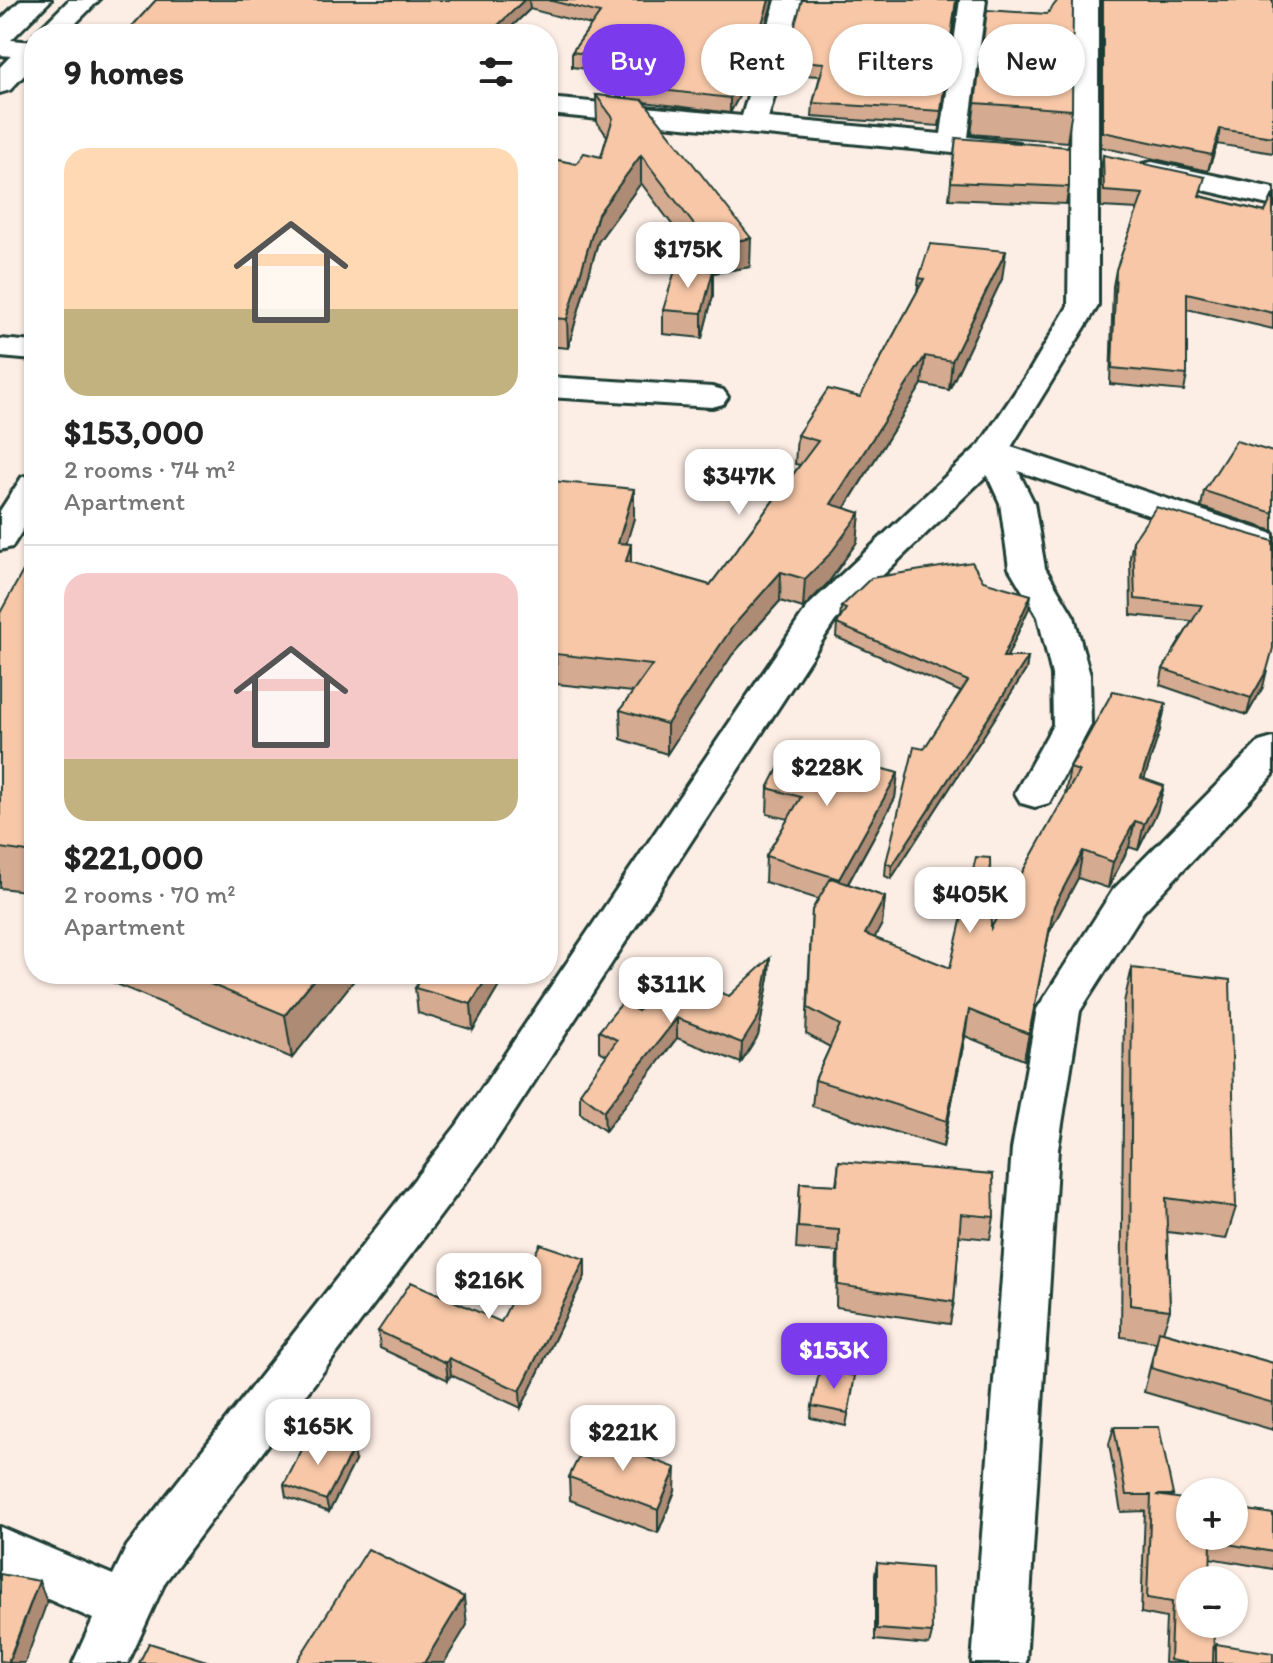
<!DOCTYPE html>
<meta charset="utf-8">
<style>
:root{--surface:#fff;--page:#f6f6f6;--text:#222;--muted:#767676;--line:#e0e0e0;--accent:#7c3aed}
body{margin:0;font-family:Itim,sans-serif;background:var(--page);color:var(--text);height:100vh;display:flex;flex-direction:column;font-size:30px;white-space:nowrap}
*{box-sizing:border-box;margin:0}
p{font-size:26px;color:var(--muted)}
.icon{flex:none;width:44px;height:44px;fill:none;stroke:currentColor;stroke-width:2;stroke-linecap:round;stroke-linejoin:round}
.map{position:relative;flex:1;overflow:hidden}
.drawer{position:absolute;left:24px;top:24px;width:534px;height:960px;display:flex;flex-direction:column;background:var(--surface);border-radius:32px;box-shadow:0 2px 6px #0004}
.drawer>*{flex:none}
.banner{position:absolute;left:582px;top:24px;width:570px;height:72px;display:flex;gap:16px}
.buttons{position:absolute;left:1176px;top:1478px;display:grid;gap:16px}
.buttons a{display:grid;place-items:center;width:72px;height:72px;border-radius:50%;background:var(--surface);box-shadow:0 2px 6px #0004;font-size:40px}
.price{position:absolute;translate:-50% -68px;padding:0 18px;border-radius:16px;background:#fff;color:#222;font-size:26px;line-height:52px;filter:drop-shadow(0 2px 4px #0008)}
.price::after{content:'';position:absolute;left:50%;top:48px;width:24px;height:18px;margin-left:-12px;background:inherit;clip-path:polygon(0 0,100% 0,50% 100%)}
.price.active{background:var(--accent);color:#fff}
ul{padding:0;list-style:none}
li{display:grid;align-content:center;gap:16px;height:424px;padding:0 40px}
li+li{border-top:2px solid var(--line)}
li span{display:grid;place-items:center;height:248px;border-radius:24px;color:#555}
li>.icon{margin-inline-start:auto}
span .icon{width:144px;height:144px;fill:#fffc;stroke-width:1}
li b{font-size:34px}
h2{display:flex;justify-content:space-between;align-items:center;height:96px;padding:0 40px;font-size:34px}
.tag{padding:0 28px;border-radius:36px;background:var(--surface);box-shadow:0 2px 6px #0004;font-size:28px;line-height:72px}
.tag.active{background:var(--accent);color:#fff}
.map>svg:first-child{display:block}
</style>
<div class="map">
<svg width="1273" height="1663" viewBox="0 0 1273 1663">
<rect width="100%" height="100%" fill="#fdeee5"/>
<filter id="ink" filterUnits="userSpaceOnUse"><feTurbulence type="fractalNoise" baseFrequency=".0125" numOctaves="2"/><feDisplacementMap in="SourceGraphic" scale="16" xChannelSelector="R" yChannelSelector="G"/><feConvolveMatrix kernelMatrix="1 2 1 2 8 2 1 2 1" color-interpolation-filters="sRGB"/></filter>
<g filter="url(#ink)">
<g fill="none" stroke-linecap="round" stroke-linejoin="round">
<g stroke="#1f3d34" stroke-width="6">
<g id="street">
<polygon points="776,0 802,0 768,118 941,134 960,0 986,0 968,137 1020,143 1024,149 1020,155 953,153 548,114 548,98 742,116"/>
<polygon points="1072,0 1098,0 1098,306 1011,447 1273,534 1273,557 1018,471 1034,503 1045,568 1074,617 1090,675 1091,725 1049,803 1035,807 1021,803 1015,793 1053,725 1052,675 1038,617 1009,568 1000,503 987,475 835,621 489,1151 165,1582 128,1663 73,1663 93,1619 0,1578 0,1527 113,1575 127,1546 457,1125 809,605 980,444 1030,370 1068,306"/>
<polygon points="0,39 34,42 34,58 0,55"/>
<polygon points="1152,162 1273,188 1273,206 1142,176 1138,170 1142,164"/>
<polygon points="0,339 34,342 34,360 0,357"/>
<polygon points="548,377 712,387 723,390 728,397 723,404 712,407 548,397"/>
<polygon points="34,474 34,512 12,547 0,550 0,511 22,477"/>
<polygon points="1273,738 1273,775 1143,912 1080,1011 1058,1149 1026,1663 972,1663 1012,1149 1037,1009 1113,890 1259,742"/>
</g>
</g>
<g stroke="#1f3d34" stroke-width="6">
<g id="secondary">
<polygon points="21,0 51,0 10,41 0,43 0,20"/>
<polygon points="69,0 99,0 65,34 35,34"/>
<polygon points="34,39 34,65 10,90 0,93 0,67 24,42"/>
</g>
</g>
<use href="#street" fill="#fff" fill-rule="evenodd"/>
<use href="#secondary" fill="#fff" fill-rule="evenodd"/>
</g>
<g fill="#d4ab90" stroke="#1f3d34" stroke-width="2">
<polygon points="156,0 773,0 752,72 730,113 644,102 750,267 713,273 713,295 702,338 663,334 663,310 706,270 641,183 598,242 568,348 548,346 548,158 576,164 601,157 607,136 597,122 596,95 627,99 627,86 630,74 572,67 572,52 591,25 530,9 504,34 125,34"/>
<polygon points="957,0 939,126 812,117 813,103 820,76 784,74 785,60"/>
<polygon points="1101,0 1273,0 1273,153 1217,144 1208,171 1101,147"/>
<polygon points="987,10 1072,110 1067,142 971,134"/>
<polygon points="956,138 1069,187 1066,204 949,199"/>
<polygon points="1103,155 1201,196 1265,212 1273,195 1273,329 1187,309 1187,375 1184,391 1110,384 1113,286 1116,270 1138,209 1101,207 1101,170"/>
<polygon points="919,278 1002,279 949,390 922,384 845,508 860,513 857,542 828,583 803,608 780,601 732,655 667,754 621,739 620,710 633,692 557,684 548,492 634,518 626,544 631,544 631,563 710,585 800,465 795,464 797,435 860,397 917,292"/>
<polygon points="1273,452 1273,531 1201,507 1204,491"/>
<polygon points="1133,541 1273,541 1263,687 1247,715 1160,685 1163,669 1192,621 1131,615 1130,557"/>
<polygon points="34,572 34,892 0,888 0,613"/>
<polygon points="983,581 1029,608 1007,657 1028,657 1026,670 891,879 885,876 886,863 924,749 961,692 836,637 837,624 840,619 841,607"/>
<polygon points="1160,730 1144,779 1164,786 1157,812 1138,850 1129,847 1108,888 1078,878 1049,933 1024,1060 965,1036 943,1147 812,1106 815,1080 830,1047 806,1034 812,910 818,899 765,882 766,856 788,819 767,814 768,788 898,773 895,798 848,884 885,897 882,924 874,938 950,968 991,928 1066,795 1065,794 1070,768"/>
<polygon points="1132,968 1236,1207 1226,1239 1167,1232 1170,1310 1163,1332 1273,1363 1273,1430 1144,1392 1156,1342 1121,1337 1124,1002"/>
<polygon points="93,974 359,974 292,1058"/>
<polygon points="769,978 758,1036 741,1063 677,1038 605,1131 580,1113 580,1093 607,1055 599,1051 599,1031 638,1011 729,996"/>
<polygon points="502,981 473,1030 418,1013 415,988"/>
<polygon points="839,1161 994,1217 990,1239 959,1236 954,1302 950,1324 836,1307 837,1252 796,1249 800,1183 836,1185"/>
<polygon points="585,1259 585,1276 521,1408 451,1375 448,1380 380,1348 378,1331 501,1322"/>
<polygon points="853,1388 846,1426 811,1418 812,1406"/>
<polygon points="1114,1427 1173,1495 1172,1498 1273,1514 1273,1569 1210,1558 1190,1580 1214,1649 1216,1644 1273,1663 1164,1663 1166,1618 1141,1613 1145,1511 1121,1512 1109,1444"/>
<polygon points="355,1461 329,1512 286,1497 284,1485"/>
<polygon points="569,1477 675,1491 658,1533 570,1500"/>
<polygon points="877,1563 932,1633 929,1645 875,1640 875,1575"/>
</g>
<g fill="#ad8b75" stroke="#1f3d34" stroke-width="2">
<polygon points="524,0 529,0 530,9 504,34 489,34"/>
<polygon points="769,0 773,0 752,72 730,113 730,98"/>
<polygon points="1220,129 1217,144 1208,171 1212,155"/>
<polygon points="641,155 641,183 598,242 568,348 567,319 598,214"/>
<polygon points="751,238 750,267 713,273 713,295 702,338 702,313 709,274 710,246"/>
<polygon points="1006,251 1002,279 949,390 952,361"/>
<polygon points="925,356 922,384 829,533 831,504"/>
<polygon points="634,489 634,518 618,572 618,543"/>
<polygon points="860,513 857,542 828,583 803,608 805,579"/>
<polygon points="631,544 631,574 626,561"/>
<polygon points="781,572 780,601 732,655 667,754 667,724 733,626"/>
<polygon points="1031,595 1029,608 1001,670 1003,657"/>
<polygon points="556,654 557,684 548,715 548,682"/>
<polygon points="1028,657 1026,670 891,879 892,866"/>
<polygon points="1267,670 1263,687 1247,715 1251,698"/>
<polygon points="1166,703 1160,730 1136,805 1141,778"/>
<polygon points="898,773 895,798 836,905 839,879"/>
<polygon points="1164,786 1157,812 1138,850 1144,824"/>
<polygon points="1135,821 1129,847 1108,888 1113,862"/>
<polygon points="1083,851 1078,878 1049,933 1024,1060 1054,906"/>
<polygon points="885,897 882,924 862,961 865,934"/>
<polygon points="770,958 769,978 758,1036 741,1063 742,1043"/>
<polygon points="318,974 359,974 292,1058 285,1015"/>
<polygon points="489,974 501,974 502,981 473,1030 471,1004"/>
<polygon points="969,1010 965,1036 943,1147 947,1121"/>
<polygon points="677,1018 677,1038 605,1131 604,1111"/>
<polygon points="585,1259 585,1276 521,1408 520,1391"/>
<polygon points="449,1358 451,1375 448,1380 446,1363"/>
<polygon points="353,1449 355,1461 329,1512 326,1500"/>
<polygon points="676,1468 675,1491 658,1533 658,1510"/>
<polygon points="39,1581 47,1602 25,1663 9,1663"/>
<polygon points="464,1597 467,1625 444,1663 424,1663"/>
</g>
<g fill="#f7c7a7" stroke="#1f3d34" stroke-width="2">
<polygon points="156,0 524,0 489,34 269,34 246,32 245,34 125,34"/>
<polygon points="548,0 769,0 752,58 730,98 627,86 635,61 572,52 600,13"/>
<polygon points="802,0 956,0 941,111 813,103 824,63 785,60"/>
<polygon points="1058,0 1073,0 1072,110 975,103 987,10 1047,14"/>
<polygon points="1103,0 1273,0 1273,137 1220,129 1212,155 1103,132"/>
<polygon points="596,95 643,100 751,238 710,246 641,155 598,214 567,319 548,318 548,158 576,164 584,153 601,157 613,118"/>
<polygon points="956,138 1069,147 1069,187 951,182"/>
<polygon points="1103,155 1205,177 1199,196 1265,212 1273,195 1273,313 1187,293 1187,375 1112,368 1116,270 1143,194 1104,191"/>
<polygon points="930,244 1006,251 952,361 925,356 831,504 860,513 830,554 805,579 781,572 733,626 667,724 620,710 652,665 556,654 548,682 548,492 552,481 634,489 618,543 631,544 626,561 710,585 818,441 797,435 828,389 860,397 924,279 919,278"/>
<polygon points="676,267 713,271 702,313 663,310"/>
<polygon points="1236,441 1273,452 1273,513 1204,491"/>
<polygon points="1156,507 1273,541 1273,648 1267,670 1251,698 1163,669 1202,605 1135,599 1133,541"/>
<polygon points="972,562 983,581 1031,595 1003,657 1028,657 892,866 886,863 914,747 924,749 968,681 837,624 846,609 841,607 871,578"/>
<polygon points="23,571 34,572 34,853 0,848 0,613"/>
<polygon points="1113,691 1166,703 1141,778 1164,786 1144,824 1135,821 1113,862 1083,851 1054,906 1029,1034 969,1010 947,1121 815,1080 840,1025 808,1008 812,910 831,878 885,897 865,934 950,968 976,857 990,858 991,928 1079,771 1070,768"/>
<polygon points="791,744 898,773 839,879 766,856 801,797 768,788"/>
<polygon points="770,958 759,1016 742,1043 677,1018 604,1111 580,1093 617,1040 599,1031 622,1003 638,1011 665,971 729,996"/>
<polygon points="1132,968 1230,980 1236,1207 1166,1198 1170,1310 1130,1305"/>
<polygon points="186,974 318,974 285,1015"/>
<polygon points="424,974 489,974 471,1004 415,988"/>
<polygon points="839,1161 993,1174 994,1217 961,1214 954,1302 838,1285 839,1230 798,1227 800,1183 837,1185"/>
<polygon points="540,1244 585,1259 520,1391 449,1358 446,1363 378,1331 411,1282 501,1322"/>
<polygon points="1159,1331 1273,1363 1273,1403 1151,1368"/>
<polygon points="820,1368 855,1376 848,1413 812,1406"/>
<polygon points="1114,1427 1159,1427 1173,1495 1156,1495 1190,1500 1190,1536 1234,1536 1234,1508 1273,1514 1273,1552 1211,1541 1210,1580 1190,1580 1190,1624 1209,1624 1209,1627 1214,1628 1213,1663 1187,1663 1170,1660 1172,1602 1147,1598 1151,1495 1126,1495"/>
<polygon points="310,1434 353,1449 326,1500 284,1485"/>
<polygon points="589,1436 676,1468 658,1510 569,1477"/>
<polygon points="368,1549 464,1597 424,1663 296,1663"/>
<polygon points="877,1563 931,1568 932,1633 877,1629"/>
<polygon points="0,1574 39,1581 8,1662 0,1661"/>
<polygon points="149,1643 213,1663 139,1663"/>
<polygon points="1216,1644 1273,1653 1273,1663 1216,1663"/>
</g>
</g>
</svg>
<div class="buttons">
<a>+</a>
<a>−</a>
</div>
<b class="price" style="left:688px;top:290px">$175K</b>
<b class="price" style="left:739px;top:517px">$347K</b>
<b class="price" style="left:827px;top:808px">$228K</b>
<b class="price" style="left:970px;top:935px">$405K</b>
<b class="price" style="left:671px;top:1025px">$311K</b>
<b class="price" style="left:489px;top:1321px">$216K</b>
<b class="price active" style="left:834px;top:1391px">$153K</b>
<b class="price" style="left:318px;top:1467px">$165K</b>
<b class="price" style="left:623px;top:1473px">$221K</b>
<div class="banner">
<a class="tag active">Buy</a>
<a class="tag">Rent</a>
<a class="tag">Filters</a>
<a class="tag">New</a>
</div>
<section class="drawer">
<h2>9 homes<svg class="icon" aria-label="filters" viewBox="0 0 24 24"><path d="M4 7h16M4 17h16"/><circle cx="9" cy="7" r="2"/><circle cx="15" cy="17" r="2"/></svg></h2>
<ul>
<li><span style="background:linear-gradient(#ffd9b3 65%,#c2b280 0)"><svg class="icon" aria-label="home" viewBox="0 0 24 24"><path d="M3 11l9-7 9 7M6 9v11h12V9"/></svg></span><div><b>$153,000</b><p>2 rooms · 74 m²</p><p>Apartment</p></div></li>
<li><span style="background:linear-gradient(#f6c9c9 75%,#c2b280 0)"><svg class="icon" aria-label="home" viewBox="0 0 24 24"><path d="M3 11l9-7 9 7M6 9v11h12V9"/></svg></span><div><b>$221,000</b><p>2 rooms · 70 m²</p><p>Apartment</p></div></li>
</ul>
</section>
</div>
